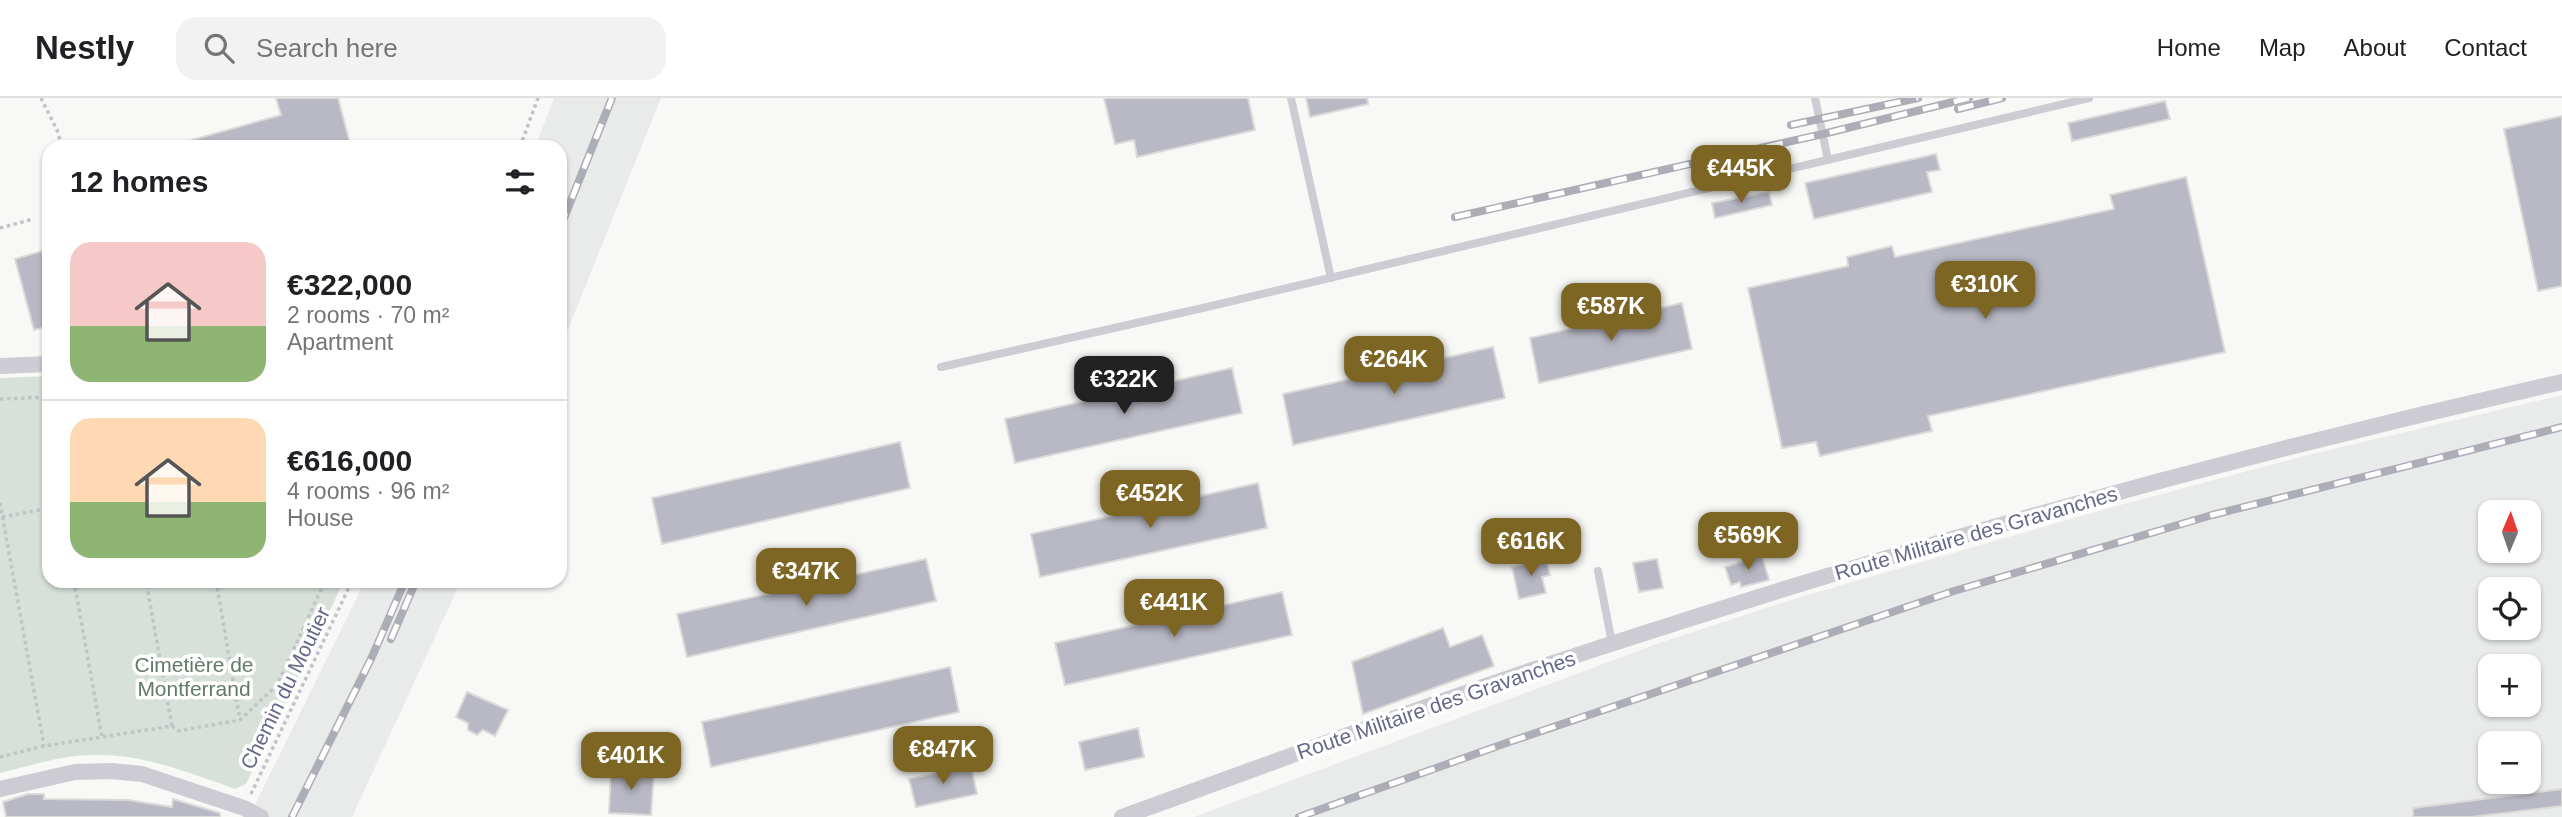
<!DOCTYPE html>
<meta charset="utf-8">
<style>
:root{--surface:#fff;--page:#f2f2f2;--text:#202124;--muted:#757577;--line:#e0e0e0;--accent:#7d6523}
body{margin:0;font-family:Arial,sans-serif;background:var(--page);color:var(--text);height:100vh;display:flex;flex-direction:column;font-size:26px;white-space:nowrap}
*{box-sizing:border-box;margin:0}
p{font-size:23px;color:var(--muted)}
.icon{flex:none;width:38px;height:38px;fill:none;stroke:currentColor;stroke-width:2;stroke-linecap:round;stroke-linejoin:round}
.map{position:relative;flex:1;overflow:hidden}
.details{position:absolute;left:42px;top:42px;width:525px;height:448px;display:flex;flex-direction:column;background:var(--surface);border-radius:21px;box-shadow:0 2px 5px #0004}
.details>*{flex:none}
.needle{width:46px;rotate:2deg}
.buttons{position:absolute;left:2478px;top:402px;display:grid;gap:14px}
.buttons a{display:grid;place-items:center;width:63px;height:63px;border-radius:14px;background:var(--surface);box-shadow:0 2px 5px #0004;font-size:35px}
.price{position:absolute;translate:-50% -60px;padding:0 16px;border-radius:14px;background:var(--accent);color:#fff;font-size:23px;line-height:46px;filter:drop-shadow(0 2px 4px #0008)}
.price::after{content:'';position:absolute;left:50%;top:42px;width:21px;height:16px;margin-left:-10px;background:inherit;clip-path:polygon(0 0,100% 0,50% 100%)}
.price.current{background:#222;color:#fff}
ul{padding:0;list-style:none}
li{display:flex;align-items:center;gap:21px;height:175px;padding:0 28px}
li+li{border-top:2px solid var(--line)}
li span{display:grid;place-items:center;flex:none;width:196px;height:140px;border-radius:21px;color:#555}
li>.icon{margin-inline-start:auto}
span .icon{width:84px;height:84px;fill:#fffc;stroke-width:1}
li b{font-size:30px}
h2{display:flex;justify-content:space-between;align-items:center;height:84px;padding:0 28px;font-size:30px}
header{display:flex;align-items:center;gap:42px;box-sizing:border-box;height:98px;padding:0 35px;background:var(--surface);border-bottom:2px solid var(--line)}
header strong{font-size:33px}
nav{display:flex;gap:38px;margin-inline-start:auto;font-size:24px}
.search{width:490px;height:63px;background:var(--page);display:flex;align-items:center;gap:18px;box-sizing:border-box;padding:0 24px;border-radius:21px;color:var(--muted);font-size:26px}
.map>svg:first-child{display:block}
</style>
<header>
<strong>Nestly</strong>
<div class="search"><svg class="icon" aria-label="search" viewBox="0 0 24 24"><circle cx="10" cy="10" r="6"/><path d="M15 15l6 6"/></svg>Search here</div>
<nav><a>Home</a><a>Map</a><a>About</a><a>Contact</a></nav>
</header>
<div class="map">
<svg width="2562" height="719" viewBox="0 0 2562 719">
<rect width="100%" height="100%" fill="#f8f9f7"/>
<g fill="#e9eaea" fill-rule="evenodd">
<polygon points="554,0 661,0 560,251 560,49 535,49"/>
<path d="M2562,297V719H1194L1662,544L1797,500L2109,410L2304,358ZM2490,415H2529V453H2490ZM2490,492H2529V530H2490ZM2490,569H2529V607H2490ZM2490,646H2529V684H2490Z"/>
<polygon points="365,483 461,483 352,719 249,719"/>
</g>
<path fill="#d7e1d9" d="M49,278V483H344L246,686L235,691C188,674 140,655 90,657C59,658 29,668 0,675V280Z"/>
<g fill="#b8b9c4" stroke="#dadbd9" stroke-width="2">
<polygon points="276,0 338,0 351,49 181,49 181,45 281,17"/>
<polygon points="1104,0 1248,0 1255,32 1137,59 1134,42 1115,46"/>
<polygon points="1306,0 1367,0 1368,6 1310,19"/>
<polygon points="2165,3 2170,21 2072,43 2068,25"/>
<polygon points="2562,18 2562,188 2538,193 2504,31"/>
<polygon points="1936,56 1940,72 1927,74 1932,94 1814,121 1805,85"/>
<polygon points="2186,79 2225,254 1928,318 1932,333 1820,358 1816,344 1782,350 1748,190 1848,168 1847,159 1892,148 1895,159 2114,111 2110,97"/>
<polygon points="1769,94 1772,107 1715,120 1712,105"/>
<polygon points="49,151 49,228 34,232 15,161"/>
<polygon points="1682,205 1692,251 1539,285 1530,240"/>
<polygon points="1493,249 1505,300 1293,347 1283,296"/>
<polygon points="1232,270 1242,315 1015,365 1005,321"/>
<polygon points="900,344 910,390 662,446 652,400"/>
<polygon points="1258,385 1267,430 1040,479 1031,436"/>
<polygon points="1762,458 1769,482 1741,489 1740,484 1731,487 1725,469"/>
<polygon points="926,461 936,503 687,559 677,516"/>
<polygon points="1546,461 1550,477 1542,479 1546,495 1519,501 1512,469"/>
<polygon points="1657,461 1663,490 1639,494 1633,465"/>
<polygon points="1282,494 1292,537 1065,587 1055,545"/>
<polygon points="1443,530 1450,549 1482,537 1494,568 1363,616 1352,564"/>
<polygon points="950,569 959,614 711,669 702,624"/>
<polygon points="467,594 508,612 495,638 483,632 477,637 468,632 468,625 456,619"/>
<polygon points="1138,630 1144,659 1085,672 1079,644"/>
<polygon points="971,668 977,696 916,709 909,681"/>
<polygon points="611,671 654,674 651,717 609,715"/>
<polygon points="2562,691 2562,708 2471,719 2413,719 2413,710"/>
<polygon points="28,696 44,696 44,701 128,702 172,709 173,701 220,715 220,719 6,719 3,704"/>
</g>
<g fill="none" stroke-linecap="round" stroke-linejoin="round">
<g stroke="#c2c3c7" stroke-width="3.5" stroke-dasharray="3.5 3.5" stroke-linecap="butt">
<polyline points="41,0 57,32 62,49"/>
<polyline points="520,49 538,0"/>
<polyline points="0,130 33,121"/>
<polyline points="43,299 49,337"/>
<polyline points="0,301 49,299"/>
<polyline points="0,405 44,648"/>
<polyline points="2,419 49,410"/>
<polyline points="74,483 102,639"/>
<polyline points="216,483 240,622"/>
<polyline points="172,628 178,633 240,622 277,587 325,483"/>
<polyline points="0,659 44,648 172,628 146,483"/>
<polyline points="251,696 352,483"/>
</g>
<g stroke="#ccccd2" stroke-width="8">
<polyline points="1291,0 1331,180"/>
<polyline points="1815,0 1828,62"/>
<polyline points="941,269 1207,209 2089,0"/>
<polyline points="1598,473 1612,545"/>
</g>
<g stroke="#ccccd2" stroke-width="16">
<polyline points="0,268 49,266"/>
<polyline points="0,691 75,674 111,673 142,676 244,710 261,719"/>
<path d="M1122,719C1286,660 1449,598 1614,545C1926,443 2242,356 2562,284"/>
</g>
<g stroke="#adadb7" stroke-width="8">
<g id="rail">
<polyline points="1958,11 2002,0"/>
<polyline points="1791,27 1918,0"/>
<polyline points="1455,119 1823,36 1969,0"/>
<polyline points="560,130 612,0"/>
<polyline points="391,541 416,483"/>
<polyline points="292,719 371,561 405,483"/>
<polyline points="1299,719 1509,644 1954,493 2212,417 2562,329"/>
</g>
</g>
<use href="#rail" stroke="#fff" stroke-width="5" stroke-dasharray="16" stroke-linecap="butt"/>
</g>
<g text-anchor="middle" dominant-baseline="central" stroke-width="7" stroke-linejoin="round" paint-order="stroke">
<g font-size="21" fill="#666889" stroke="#fff">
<text transform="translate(1976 435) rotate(-16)">Route Militaire des Gravanches</text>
<text transform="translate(285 590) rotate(-64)">Chemin du Moutier</text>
<text transform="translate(1436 607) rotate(-19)">Route Militaire des Gravanches</text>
</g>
<g font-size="21" fill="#627a69" stroke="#fff">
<text x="194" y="566">Cimetière de<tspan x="194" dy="24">Montferrand</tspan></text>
</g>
</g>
</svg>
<div class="buttons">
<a><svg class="needle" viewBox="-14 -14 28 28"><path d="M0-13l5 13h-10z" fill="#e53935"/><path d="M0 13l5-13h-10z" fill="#757577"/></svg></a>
<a><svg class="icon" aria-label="locate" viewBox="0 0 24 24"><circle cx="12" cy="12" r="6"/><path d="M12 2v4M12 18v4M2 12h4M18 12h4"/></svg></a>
<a>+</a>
<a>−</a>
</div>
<b class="price" style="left:1741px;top:107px">€445K</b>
<b class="price" style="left:1985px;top:223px">€310K</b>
<b class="price" style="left:1611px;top:245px">€587K</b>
<b class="price" style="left:1394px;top:298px">€264K</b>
<b class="price current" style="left:1124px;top:318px">€322K</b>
<b class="price" style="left:1150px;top:432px">€452K</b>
<b class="price" style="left:1748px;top:474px">€569K</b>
<b class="price" style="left:1531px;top:480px">€616K</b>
<b class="price" style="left:806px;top:510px">€347K</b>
<b class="price" style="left:1174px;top:541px">€441K</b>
<b class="price" style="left:943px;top:688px">€847K</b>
<b class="price" style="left:631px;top:694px">€401K</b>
<section class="details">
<h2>12 homes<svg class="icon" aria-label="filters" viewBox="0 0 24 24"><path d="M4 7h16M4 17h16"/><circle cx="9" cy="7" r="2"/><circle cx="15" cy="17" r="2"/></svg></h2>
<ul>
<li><span style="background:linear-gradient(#f6c9c9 60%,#8fb573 0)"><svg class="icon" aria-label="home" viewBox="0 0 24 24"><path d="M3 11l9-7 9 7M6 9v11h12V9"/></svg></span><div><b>€322,000</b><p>2 rooms · 70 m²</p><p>Apartment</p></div></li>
<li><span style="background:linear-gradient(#ffd9b3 60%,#8fb573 0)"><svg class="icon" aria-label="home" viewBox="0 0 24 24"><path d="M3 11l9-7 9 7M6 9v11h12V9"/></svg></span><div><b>€616,000</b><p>4 rooms · 96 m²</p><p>House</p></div></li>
</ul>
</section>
</div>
